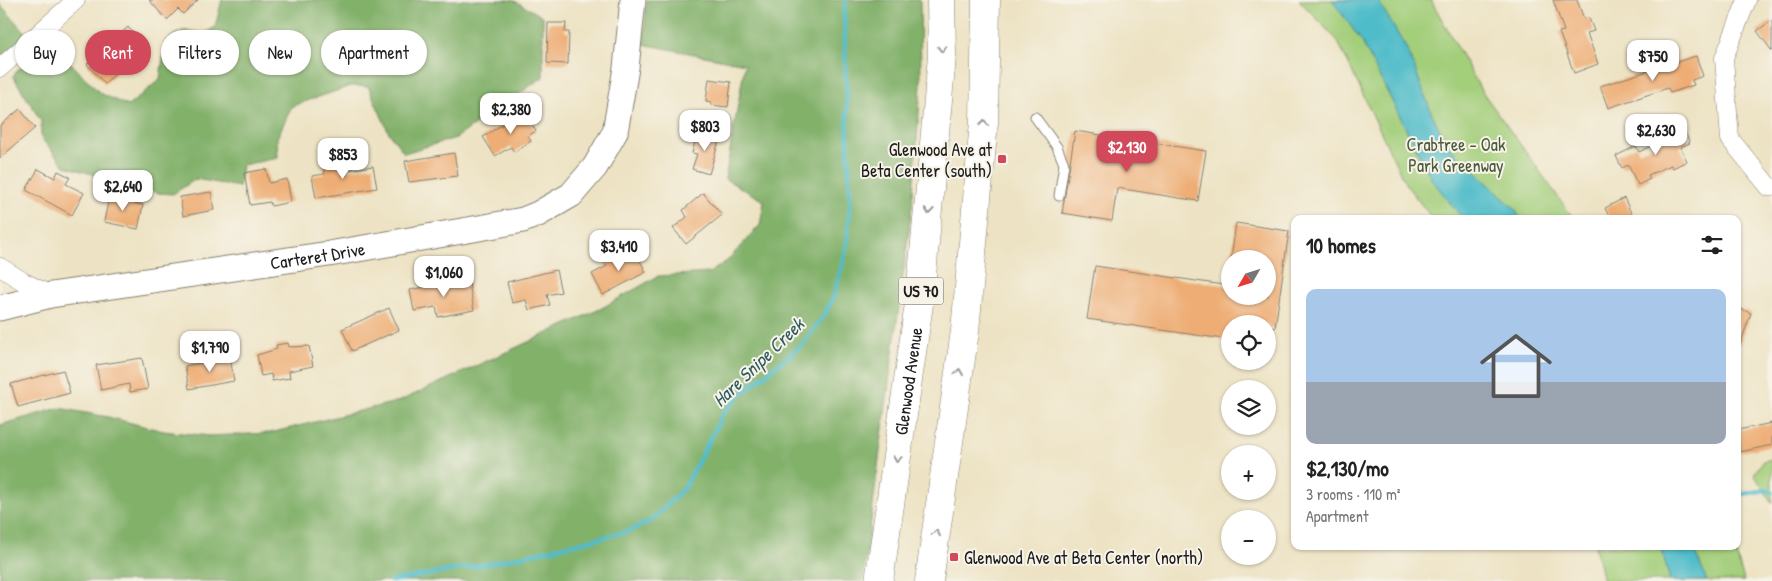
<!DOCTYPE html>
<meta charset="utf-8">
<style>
:root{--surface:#fff;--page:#f2f2f2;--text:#222;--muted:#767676;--accent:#d1495b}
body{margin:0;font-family:"Patrick Hand",sans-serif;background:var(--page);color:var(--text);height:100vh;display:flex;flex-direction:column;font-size:19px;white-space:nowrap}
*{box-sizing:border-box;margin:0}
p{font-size:16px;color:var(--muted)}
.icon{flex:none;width:28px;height:28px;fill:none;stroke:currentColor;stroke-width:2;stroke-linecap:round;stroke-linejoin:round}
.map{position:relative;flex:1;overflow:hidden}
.drawer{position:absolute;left:1291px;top:215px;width:450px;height:335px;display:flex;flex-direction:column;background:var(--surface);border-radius:10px;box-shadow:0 1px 4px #0004}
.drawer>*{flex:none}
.guide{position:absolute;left:15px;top:30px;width:475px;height:45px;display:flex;gap:10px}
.needle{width:32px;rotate:231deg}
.buttons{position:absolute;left:1221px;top:250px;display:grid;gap:10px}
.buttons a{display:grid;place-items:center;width:55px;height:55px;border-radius:50%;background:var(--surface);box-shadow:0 1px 4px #0004;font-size:25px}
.price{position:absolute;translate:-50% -42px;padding:0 11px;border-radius:10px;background:#fff;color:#222;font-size:16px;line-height:32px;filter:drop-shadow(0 1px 2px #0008)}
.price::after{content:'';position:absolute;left:50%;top:30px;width:15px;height:11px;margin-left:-8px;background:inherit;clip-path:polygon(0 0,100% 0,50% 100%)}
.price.active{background:var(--accent);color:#fff}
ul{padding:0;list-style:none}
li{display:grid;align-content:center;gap:10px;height:265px;padding:0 15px}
li span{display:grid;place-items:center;height:155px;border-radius:10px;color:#555}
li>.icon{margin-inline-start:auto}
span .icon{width:90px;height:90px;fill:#fffc;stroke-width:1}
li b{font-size:21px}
h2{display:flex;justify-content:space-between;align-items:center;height:60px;padding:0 15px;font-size:21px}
.chip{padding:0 18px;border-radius:22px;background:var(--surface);box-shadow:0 1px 4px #0004;font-size:18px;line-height:45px}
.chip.active{background:var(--accent);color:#fff}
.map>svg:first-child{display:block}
</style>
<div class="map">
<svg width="1772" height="581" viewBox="0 0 1772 581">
<rect width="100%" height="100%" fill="#f7f3e8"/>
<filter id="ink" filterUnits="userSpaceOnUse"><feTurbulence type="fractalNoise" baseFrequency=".02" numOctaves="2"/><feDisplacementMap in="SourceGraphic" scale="10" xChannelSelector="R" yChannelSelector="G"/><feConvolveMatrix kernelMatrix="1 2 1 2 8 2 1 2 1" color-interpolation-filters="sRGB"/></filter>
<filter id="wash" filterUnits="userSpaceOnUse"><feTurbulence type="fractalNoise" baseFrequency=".0096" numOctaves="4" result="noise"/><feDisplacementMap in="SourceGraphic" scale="20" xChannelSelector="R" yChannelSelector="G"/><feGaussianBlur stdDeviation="1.12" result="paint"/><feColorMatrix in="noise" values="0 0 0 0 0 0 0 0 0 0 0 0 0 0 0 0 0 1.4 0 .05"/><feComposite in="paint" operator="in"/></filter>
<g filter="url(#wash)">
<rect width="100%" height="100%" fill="#ede3c4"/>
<g fill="#a3ce7a" stroke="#60754b">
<polygon points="1299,0 1431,0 1481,90 1574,219 1433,219 1406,185 1337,40"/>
<polygon points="1772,459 1772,503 1754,474 1763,461"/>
<polygon points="1595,546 1734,546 1744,581 1603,581"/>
</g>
<g fill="#82b16a" stroke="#4f6643">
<path d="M222,0H513L543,17V77L456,138L404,153L389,133L368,86H351L292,106L277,138L278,158L242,165L239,187L196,179L173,194L157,193L136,184L119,182L65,166L41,138V121L13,76C23,63 39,51 56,48L100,93L128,106L160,79L165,42C181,28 184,29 204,34L215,27Z"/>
<polygon points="647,0 920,0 921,85 912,207 863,581 0,581 0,425 59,408 108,417 163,431 210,436 270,433 400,401 602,308 658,276 709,273 727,261 760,225 764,201 725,179 745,64 643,44"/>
<polygon points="0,4 29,37 2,55 0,53"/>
</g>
<g fill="#4fbcc9" stroke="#366c72">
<polygon points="1332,0 1378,0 1409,53 1431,112 1448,146 1516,210 1520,219 1463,219 1432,180 1362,42"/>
<polygon points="1661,546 1693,546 1707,581 1670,581"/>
</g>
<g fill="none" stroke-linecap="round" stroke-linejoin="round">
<g stroke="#4fbcc9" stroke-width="4.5">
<polyline points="1738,495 1766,490 1772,492"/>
<polyline points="391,581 492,563 626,532 651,521 685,487 724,412 740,395 802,345 824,316 834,296 847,246 850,204 844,13 846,0"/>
</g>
</g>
<g id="blocks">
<g fill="#eead75">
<polygon points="149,0 198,0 183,14 178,9 167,20"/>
<polygon points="1553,0 1577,0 1584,19 1589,18 1594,31 1587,33 1598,64 1574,73 1559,32 1564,31"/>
<polygon points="1772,20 1772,51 1757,31"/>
<polygon points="548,23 566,23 565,32 569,32 568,64 547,63"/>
<polygon points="128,27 144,45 105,84 87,64"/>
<polygon points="1696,56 1703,76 1692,80 1694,85 1670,93 1668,88 1608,108 1600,86"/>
<polygon points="709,79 731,82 728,107 711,105 711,102 706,101"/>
<polygon points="20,109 35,128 0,158 0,126"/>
<polygon points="523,111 536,131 528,136 531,141 514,152 511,147 495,156 483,137"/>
<polygon points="1682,126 1690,143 1680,147 1687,161 1673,168 1671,165 1648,175 1650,179 1638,185 1628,165 1622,168 1616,156 1636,146 1639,152 1661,141 1659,137"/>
<polygon points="698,131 720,137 709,174 692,169 697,154 692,153"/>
<polygon points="1075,131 1206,151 1198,201 1117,188 1112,221 1062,213"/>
<polygon points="454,153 458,176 409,182 405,161"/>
<polygon points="339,160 341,171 373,166 377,188 316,198 312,176 325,174 323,163"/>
<polygon points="38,169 55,178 58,171 70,177 66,184 84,193 72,215 26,190"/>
<polygon points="266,169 269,183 287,179 291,202 271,206 270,202 250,205 244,173"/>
<polygon points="110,191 122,194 121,201 143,205 138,229 104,222"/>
<polygon points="211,192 214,210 183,216 180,197"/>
<polygon points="703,193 722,215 686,244 673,228 687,217 683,210"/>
<polygon points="1624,198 1634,219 1610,219 1605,208"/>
<polygon points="1236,223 1289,231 1275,328 1268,327 1268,324 1230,324 1230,340 1087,319 1095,266 1230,286 1230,296 1268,296 1268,259 1231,259"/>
<polygon points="635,251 646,272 603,295 592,274 607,266 604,261 621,252 624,257"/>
<polygon points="556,270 561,292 547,295 550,305 529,310 526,300 512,303 507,282"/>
<polygon points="468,278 474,310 438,317 436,307 414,311 410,290"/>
<polygon points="389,308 399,330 352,351 342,329"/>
<polygon points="1738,308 1751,313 1740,345 1738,345"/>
<polygon points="288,343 289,347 309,346 313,366 289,371 290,378 272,381 271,374 261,376 257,355 277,349 276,345"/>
<polygon points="230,357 234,381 189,389 185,366"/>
<polygon points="142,358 148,389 130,392 129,384 101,390 96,365"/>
<polygon points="63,370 70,393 18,407 11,384"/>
<polygon points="1772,423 1772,445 1740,452 1738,430"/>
</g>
</g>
</g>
<g filter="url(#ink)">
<use href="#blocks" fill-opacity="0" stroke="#848070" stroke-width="1"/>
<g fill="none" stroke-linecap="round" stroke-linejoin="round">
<g stroke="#848070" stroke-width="11">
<polyline id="lane" points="1035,117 1057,147 1064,164 1059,196"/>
</g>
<g stroke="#848070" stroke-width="19">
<g id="street">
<polyline points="1747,0 1724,58 1730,139 1769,187 1772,187"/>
<polyline points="0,68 76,0"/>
<polyline points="0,267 24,282 51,295"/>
</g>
</g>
<g stroke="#848070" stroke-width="27">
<g id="secondary">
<path id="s1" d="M0,308L51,295L329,254L485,227L523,220L538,214L571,195L595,167L615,132L626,68L633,0"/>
</g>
</g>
<g stroke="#848070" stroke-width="29">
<g id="highway">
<path id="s2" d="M879,581L920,297L942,56L941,0"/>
<polyline points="929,581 965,331 984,122 986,0"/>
</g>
</g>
<use href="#lane" stroke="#fff" stroke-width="9"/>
<use href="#street" stroke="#fff" stroke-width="18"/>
<use href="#secondary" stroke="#fff" stroke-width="25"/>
<use href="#highway" stroke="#fff" stroke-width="28"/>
</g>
<defs><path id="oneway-chevron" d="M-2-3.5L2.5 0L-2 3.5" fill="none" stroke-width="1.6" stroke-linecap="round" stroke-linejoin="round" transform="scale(1.25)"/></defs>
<g stroke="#999">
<use href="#oneway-chevron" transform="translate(942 49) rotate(89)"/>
<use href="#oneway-chevron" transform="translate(984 123) rotate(-86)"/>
<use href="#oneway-chevron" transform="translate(929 211) rotate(96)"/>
<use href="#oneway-chevron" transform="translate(959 372) rotate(-82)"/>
<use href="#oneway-chevron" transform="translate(897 459) rotate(98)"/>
<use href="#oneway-chevron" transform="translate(936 533) rotate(-82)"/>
</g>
</g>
<g fill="#d1495b" stroke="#f7f3e8" stroke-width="2">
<rect x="997" y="154" width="10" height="10" rx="2.5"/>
<rect x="949" y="552" width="10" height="10" rx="2.5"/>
</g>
<g text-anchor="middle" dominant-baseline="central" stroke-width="4" stroke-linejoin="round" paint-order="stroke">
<rect fill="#f7f3e8" stroke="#5e5c59" stroke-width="1" x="898.5" y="277.5" width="45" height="27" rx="4"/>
<g font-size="16" font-weight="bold" fill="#1c1c1c">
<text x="921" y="291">US 70</text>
</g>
<g font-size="18" fill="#4b5a3d" stroke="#f7f3e8">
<text x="1456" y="144">Crabtree - Oak<tspan x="1456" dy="21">Park Greenway</tspan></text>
</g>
<g font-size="18" fill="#1c1c1c" stroke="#f7f3e8" text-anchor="end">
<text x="992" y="149">Glenwood Ave at<tspan x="992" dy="21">Beta Center (south)</tspan></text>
<text x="964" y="557" text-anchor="start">Glenwood Ave at Beta Center (north)</text>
</g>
<g font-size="18" fill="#1c1c1c" stroke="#f7f3e8">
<text stroke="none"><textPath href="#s1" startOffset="322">Carteret Drive</textPath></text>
<text stroke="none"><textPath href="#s2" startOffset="202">Glenwood Avenue</textPath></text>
</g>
<g font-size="19" font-style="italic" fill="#305c61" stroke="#f7f3e8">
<text transform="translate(758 362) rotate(-44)">Hare Snipe Creek</text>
</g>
</g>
</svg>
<div class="buttons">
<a><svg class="needle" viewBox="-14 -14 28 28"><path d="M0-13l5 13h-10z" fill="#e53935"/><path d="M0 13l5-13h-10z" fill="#767676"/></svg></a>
<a><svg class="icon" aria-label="locate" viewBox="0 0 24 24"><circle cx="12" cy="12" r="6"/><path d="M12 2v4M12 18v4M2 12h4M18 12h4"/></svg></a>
<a><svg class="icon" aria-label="layers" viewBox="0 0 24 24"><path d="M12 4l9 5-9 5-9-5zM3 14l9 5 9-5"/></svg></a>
<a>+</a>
<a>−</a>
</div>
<b class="price" style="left:1653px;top:82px">$750</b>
<b class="price" style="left:511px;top:135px">$2,380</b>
<b class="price" style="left:705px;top:152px">$803</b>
<b class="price" style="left:1656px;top:156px">$2,630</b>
<b class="price active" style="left:1127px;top:173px">$2,130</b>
<b class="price" style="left:343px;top:180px">$853</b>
<b class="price" style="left:123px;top:212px">$2,640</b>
<b class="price" style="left:619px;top:272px">$3,410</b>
<b class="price" style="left:444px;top:298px">$1,060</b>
<b class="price" style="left:210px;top:373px">$1,790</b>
<div class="guide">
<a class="chip">Buy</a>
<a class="chip active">Rent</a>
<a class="chip">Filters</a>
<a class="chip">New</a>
<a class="chip">Apartment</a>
</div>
<section class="drawer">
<h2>10 homes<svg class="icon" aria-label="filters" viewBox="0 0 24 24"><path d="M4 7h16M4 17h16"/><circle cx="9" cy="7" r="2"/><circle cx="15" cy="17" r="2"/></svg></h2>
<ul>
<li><span style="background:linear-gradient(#a9c7e8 60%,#9aa5b1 0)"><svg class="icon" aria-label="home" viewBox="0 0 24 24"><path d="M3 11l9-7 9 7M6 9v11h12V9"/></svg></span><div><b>$2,130/mo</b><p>3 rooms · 110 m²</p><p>Apartment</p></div></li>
</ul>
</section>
</div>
